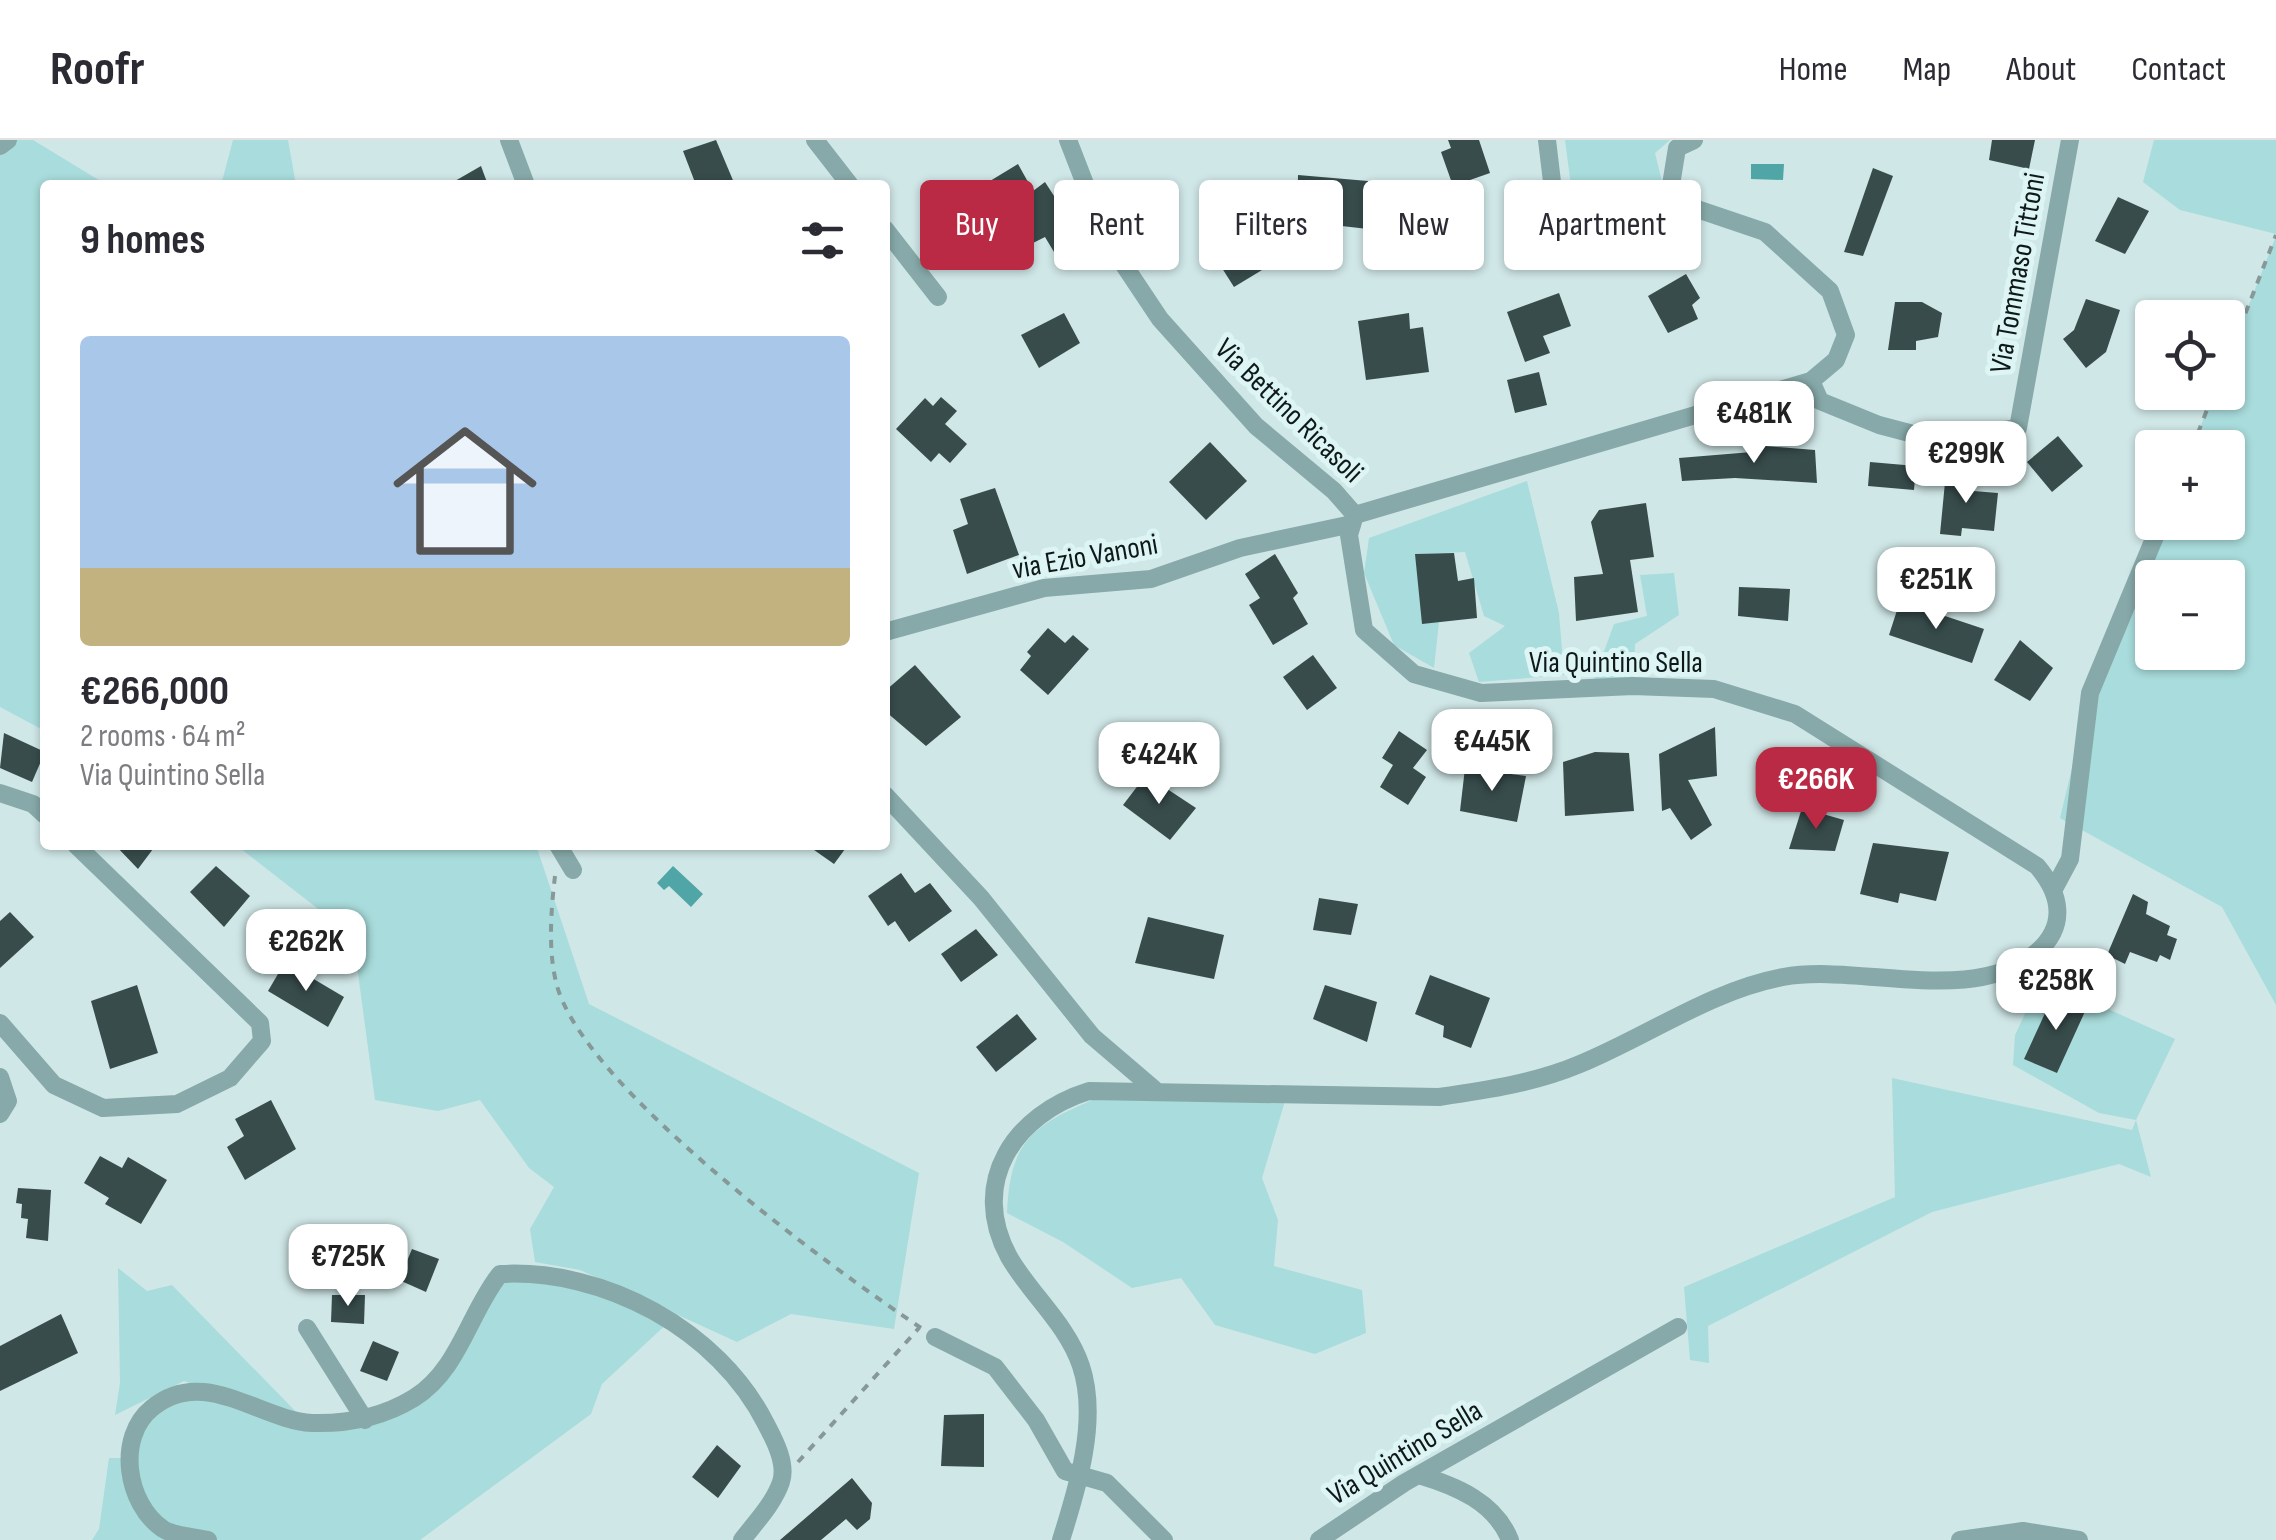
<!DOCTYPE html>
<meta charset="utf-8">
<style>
:root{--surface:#fff;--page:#f7f7f7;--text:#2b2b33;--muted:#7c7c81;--line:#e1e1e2;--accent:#bb2a45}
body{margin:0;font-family:"Sofia Sans Condensed",sans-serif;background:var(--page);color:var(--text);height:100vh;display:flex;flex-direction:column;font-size:38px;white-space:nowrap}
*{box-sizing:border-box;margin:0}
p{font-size:32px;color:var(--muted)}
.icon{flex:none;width:55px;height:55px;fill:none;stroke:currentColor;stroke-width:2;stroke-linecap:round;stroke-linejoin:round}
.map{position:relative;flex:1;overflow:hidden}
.sheet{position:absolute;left:40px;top:40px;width:850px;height:670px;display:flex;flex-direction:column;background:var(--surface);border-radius:10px;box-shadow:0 2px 8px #0004}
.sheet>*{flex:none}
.top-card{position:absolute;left:920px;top:40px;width:950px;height:90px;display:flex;gap:20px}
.tools{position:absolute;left:2135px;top:160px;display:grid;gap:20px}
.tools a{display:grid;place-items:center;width:110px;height:110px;border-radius:10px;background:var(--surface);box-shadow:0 2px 8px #0004;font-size:50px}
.price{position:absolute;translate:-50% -85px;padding:0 22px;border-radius:20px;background:#fff;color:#222;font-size:32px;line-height:65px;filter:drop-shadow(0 2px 5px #0008)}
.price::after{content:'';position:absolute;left:50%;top:60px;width:30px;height:22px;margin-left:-15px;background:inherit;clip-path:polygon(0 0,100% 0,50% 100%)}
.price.active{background:var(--accent);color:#fff}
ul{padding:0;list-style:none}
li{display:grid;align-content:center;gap:20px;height:530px;padding:0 40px}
li span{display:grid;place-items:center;height:310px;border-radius:10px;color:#555}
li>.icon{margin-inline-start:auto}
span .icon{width:180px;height:180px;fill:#fffc;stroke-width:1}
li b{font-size:42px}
h2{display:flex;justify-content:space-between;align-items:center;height:120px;padding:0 40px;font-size:42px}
.tag{padding:0 35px;border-radius:10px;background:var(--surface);box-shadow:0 2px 8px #0004;font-size:35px;line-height:90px}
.tag.active{background:var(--accent);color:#fff}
header{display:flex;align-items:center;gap:60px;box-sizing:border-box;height:140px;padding:0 50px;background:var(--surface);border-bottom:2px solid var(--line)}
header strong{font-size:48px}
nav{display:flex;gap:55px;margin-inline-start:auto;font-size:35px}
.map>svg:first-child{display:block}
</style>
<header>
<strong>Roofr</strong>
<nav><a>Home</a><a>Map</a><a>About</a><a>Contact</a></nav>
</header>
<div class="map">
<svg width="2276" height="1400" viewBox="0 0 2276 1400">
<rect width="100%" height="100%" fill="#d0e7e7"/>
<g fill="#a9dcdc" fill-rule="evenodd">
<polygon points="8,0 33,0 107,45 45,45 45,591 0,567 0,6"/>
<polygon points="233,0 288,0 296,45 221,45"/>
<polygon points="1565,0 1670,0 1655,13 1673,86 1578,100"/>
<polygon points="2154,0 2276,0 2276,94 2180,70 2143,42"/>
<path d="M2276,96V865L2222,767L2060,678L2090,553L2161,383L2228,382V308L2192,307L2214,253L2228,252V218ZM2152,438H2228V512H2152Z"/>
<polygon points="1527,341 1559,473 1564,535 1479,542 1469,513 1505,486 1484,476 1465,412 1416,414 1439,482 1434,528 1394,505 1364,433 1369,398"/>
<polygon points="1674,433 1679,475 1635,504 1634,538 1594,539 1614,484 1647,476 1640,435"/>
<polygon points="236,705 536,705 589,864 919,1033 894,1189 791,1174 737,1202 580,1130 535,1122 530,1089 554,1047 529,1028 480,960 438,971 375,960 353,796"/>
<polygon points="2052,858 2025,919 2057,933 2090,861 2175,899 2136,980 2151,1037 2119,1024 1932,1072 1708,1186 1709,1223 1690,1220 1684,1147 1895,1057 1892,938 2132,990 2136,980 2099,973 2013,925 2015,895 2031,861"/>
<path d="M1092,960L1285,961L1262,1038L1278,1080L1274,1126L1362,1150L1366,1193L1315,1214L1215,1185L1181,1138L1132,1148L1063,1102L1007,1073C1010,1003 1030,987 1092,960Z"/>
<polygon points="118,1128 147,1151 172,1145 304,1280 320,1282 416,1257 500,1134 537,1131 670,1181 602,1244 591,1274 420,1400 92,1400 99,1389 109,1318 129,1318 153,1267 214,1251 184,1241 115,1275 120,1243"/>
</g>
<g fill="#50a5a6">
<polygon points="1751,24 1784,24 1783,40 1751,39"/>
<polygon points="673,726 703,754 691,767 669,746 664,750 657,743"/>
</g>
<g fill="#384c4c">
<polygon points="716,0 735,45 696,45 683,11"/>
<polygon points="1448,0 1479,0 1490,33 1453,46 1441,12 1451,8"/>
<polygon points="1992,0 2035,0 2029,29 1989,20"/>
<polygon points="1018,24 1033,51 1045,42 1080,96 1054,112 1045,97 1033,103 1019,96 990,41"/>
<polygon points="481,26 488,45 448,45"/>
<polygon points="1873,28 1893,36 1863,116 1844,112"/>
<polygon points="1298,35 1368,41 1377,90 1297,81"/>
<polygon points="2118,57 2149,71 2125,114 2095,101"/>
<polygon points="1241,86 1267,127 1234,147 1208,106"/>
<polygon points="1686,134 1700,158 1692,165 1698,179 1668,193 1648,156"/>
<polygon points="1559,153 1571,186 1543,196 1550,213 1525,222 1507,172"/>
<polygon points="2086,159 2120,170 2106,212 2086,228 2063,199 2074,190"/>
<polygon points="1895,162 1922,162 1942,173 1938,197 1916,201 1916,210 1888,210"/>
<polygon points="1064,173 1080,203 1039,228 1021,195"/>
<polygon points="1409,173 1410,189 1423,187 1429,232 1366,240 1358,181"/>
<polygon points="1539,232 1547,265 1515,273 1507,240"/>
<polygon points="941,257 957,271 945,284 967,304 950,323 939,313 931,322 896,289 925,258 933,266"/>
<polygon points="2058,296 2083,326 2052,352 2027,322"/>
<polygon points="1210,302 1247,341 1206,380 1169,342"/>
<polygon points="1752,305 1815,310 1817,343 1735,338 1682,341 1679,318 1752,312"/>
<polygon points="1870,322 1916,326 1914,350 1868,346"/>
<polygon points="1946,332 1974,335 1973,351 1998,353 1994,391 1962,388 1961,396 1940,394"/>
<polygon points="995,348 1019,415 967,434 953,390 968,384 960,359"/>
<polygon points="1646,363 1654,417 1630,420 1638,472 1576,481 1574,437 1603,434 1591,382 1599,370"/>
<polygon points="1454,413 1458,441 1474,438 1477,478 1422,484 1415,414"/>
<polygon points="1275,414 1298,453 1293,458 1308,484 1273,505 1249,465 1260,458 1245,434"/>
<polygon points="1739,447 1790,449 1788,481 1738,476"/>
<polygon points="1900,461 1984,489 1972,523 1889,495"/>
<polygon points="1048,488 1065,503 1073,495 1089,509 1048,555 1020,530 1031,516 1027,512"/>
<polygon points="2020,500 2053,528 2030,561 1994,540"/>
<polygon points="1313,515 1337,548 1307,570 1283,537"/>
<polygon points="915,525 961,577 926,606 885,571 885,551"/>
<polygon points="1715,587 1717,636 1688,640 1712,685 1691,700 1670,668 1662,671 1659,614"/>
<polygon points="1399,591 1427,610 1413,628 1426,637 1408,665 1380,647 1393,625 1382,618"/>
<polygon points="4,593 45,612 32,642 0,628"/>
<polygon points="1595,612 1629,613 1634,671 1565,676 1563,622"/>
<polygon points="1465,628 1526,636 1517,682 1460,671"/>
<polygon points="1146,635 1196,668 1170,700 1123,665"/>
<polygon points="1802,668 1844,680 1835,711 1789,709"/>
<polygon points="1873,703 1949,712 1936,761 1900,753 1898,763 1860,754"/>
<polygon points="115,705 156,705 138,729"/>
<polygon points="807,705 848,705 834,724"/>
<polygon points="216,726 250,756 224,787 190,752"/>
<polygon points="901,733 915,753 930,743 952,771 909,802 895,781 888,786 868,756"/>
<polygon points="2133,754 2148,762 2146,774 2170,786 2167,795 2177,799 2170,820 2160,815 2157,822 2130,812 2125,824 2107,815"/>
<polygon points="1319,758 1358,764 1351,795 1313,790"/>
<polygon points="10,772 34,797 0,828 0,781"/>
<polygon points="1148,777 1224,795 1214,839 1135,823"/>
<polygon points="976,789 998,815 961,842 941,814"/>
<polygon points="285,822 344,857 328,887 268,851"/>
<polygon points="1430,835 1490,858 1471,908 1443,897 1444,886 1415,874"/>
<polygon points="137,845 158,913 110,929 91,861"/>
<polygon points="1325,845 1377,862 1367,902 1313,879"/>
<polygon points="2065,856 2088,865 2057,933 2024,919 2052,858 2061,863"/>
<polygon points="1017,874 1037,899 996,932 976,907"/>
<polygon points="271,960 296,1009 245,1040 227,1007 244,996 235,979"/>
<polygon points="100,1016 122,1028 128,1017 167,1040 141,1084 105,1064 109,1058 84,1043"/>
<polygon points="18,1048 51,1050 48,1101 26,1098 28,1079 21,1078 22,1064 16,1063"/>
<polygon points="412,1109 439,1119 426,1152 399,1140"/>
<polygon points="332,1155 365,1155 364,1184 331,1182"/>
<polygon points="61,1174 78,1213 0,1251 0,1206"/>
<polygon points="373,1201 399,1212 387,1241 360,1231"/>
<polygon points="984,1274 984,1327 941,1326 944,1275"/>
<polygon points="717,1305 741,1326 718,1358 692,1337"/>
<polygon points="852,1338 872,1363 870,1379 857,1390 846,1379 821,1400 780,1400"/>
</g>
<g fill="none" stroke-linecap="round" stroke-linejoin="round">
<g stroke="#879898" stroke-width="4" stroke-dasharray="8 8" stroke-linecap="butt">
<polyline points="2228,218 2276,95"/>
<polyline points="2192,308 2214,252"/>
<path d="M555,736C551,770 548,809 556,842C580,945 830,1127 921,1188"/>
<polyline points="798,1322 919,1188"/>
</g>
<g stroke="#87a9a9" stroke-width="18">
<polyline points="509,0 526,45"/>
<polyline points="815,0 850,45"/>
<polyline points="1068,0 1106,98 1160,179 1256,286 1334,351 1355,375"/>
<polyline points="1547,0 1561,117"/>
<polyline points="0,6 8,0"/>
<polyline points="885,89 938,157"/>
<polyline points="1811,241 1820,261 1879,285 1936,300 2018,288 2070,0"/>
<polyline points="885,492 1044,448 1151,439 1240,408 1352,384"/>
<polyline points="0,653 33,664 45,675"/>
<polyline points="885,655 981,758 1092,896 1154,949"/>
<polyline points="558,705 573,730"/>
<polyline points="2055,747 2070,719 2090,553 2161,382"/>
<polyline points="0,883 54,945 103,968 177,964 230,938 262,901 260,883 76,705"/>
<polyline points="0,937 8,961 0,974"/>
<polyline points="307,1188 365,1280"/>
<polyline points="935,1197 995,1227 1036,1280 1065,1331 1107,1343 1164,1400"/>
<path d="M1419,1335C1456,1346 1495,1362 1510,1400"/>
<path d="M208,1400C195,1397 174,1396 163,1389C126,1364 116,1297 152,1268C204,1225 259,1280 312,1283C348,1284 383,1277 414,1258C459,1230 469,1173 500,1134C604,1128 719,1190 766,1284C775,1301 787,1324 781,1342C774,1363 755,1383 742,1400"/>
<path d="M1061,1400C1077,1349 1099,1280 1081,1226C1067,1184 1031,1155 1009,1117C968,1042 1015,974 1089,951L1439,957C1487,950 1535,943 1580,924C1646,897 1712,850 1783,837C1859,823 1974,867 2037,812C2068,785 2060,753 2037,726L1795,574L1714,549L1633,546L1481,553L1414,534L1364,490L1349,395L1355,375L1811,241L1836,220L1846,195L1830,151L1765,92L1697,69L1671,45L1677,8L1694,0"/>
<polyline points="1319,1400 1404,1343 1678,1187"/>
<polyline points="1960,1400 2023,1391 2079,1400"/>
</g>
</g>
<g text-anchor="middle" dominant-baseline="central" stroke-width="10" stroke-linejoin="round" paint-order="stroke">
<g font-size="30" fill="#101919" stroke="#ddf5f4">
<text transform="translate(2018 133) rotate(-80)">Via Tommaso Tittoni</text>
<text transform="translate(1289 271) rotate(44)">Via Bettino Ricasoli</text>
<text transform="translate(1085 417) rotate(-10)">via Ezio Vanoni</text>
<text x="1616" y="523">Via Quintino Sella</text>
<text transform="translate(1405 1313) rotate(-31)">Via Quintino Sella</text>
</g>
</g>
</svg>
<div class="tools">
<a><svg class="icon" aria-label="locate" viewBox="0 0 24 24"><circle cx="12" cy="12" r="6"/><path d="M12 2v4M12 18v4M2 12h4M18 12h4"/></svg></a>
<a>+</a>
<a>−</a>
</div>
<b class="price" style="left:1754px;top:326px">€481K</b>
<b class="price" style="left:1966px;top:366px">€299K</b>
<b class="price" style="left:1936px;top:492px">€251K</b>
<b class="price" style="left:1492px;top:654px">€445K</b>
<b class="price" style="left:1159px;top:667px">€424K</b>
<b class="price active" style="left:1816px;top:692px">€266K</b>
<b class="price" style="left:306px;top:854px">€262K</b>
<b class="price" style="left:2056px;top:893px">€258K</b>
<b class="price" style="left:348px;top:1169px">€725K</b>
<div class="top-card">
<a class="tag active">Buy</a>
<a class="tag">Rent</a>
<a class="tag">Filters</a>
<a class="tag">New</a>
<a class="tag">Apartment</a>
</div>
<section class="sheet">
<h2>9 homes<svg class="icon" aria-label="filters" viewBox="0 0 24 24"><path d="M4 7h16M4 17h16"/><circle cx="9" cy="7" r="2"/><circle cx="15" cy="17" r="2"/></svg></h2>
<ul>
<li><span style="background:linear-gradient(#a9c7e8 75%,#c2b280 0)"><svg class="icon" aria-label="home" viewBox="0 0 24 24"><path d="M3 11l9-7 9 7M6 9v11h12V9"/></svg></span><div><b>€266,000</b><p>2 rooms · 64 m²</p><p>Via Quintino Sella</p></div></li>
</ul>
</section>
</div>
